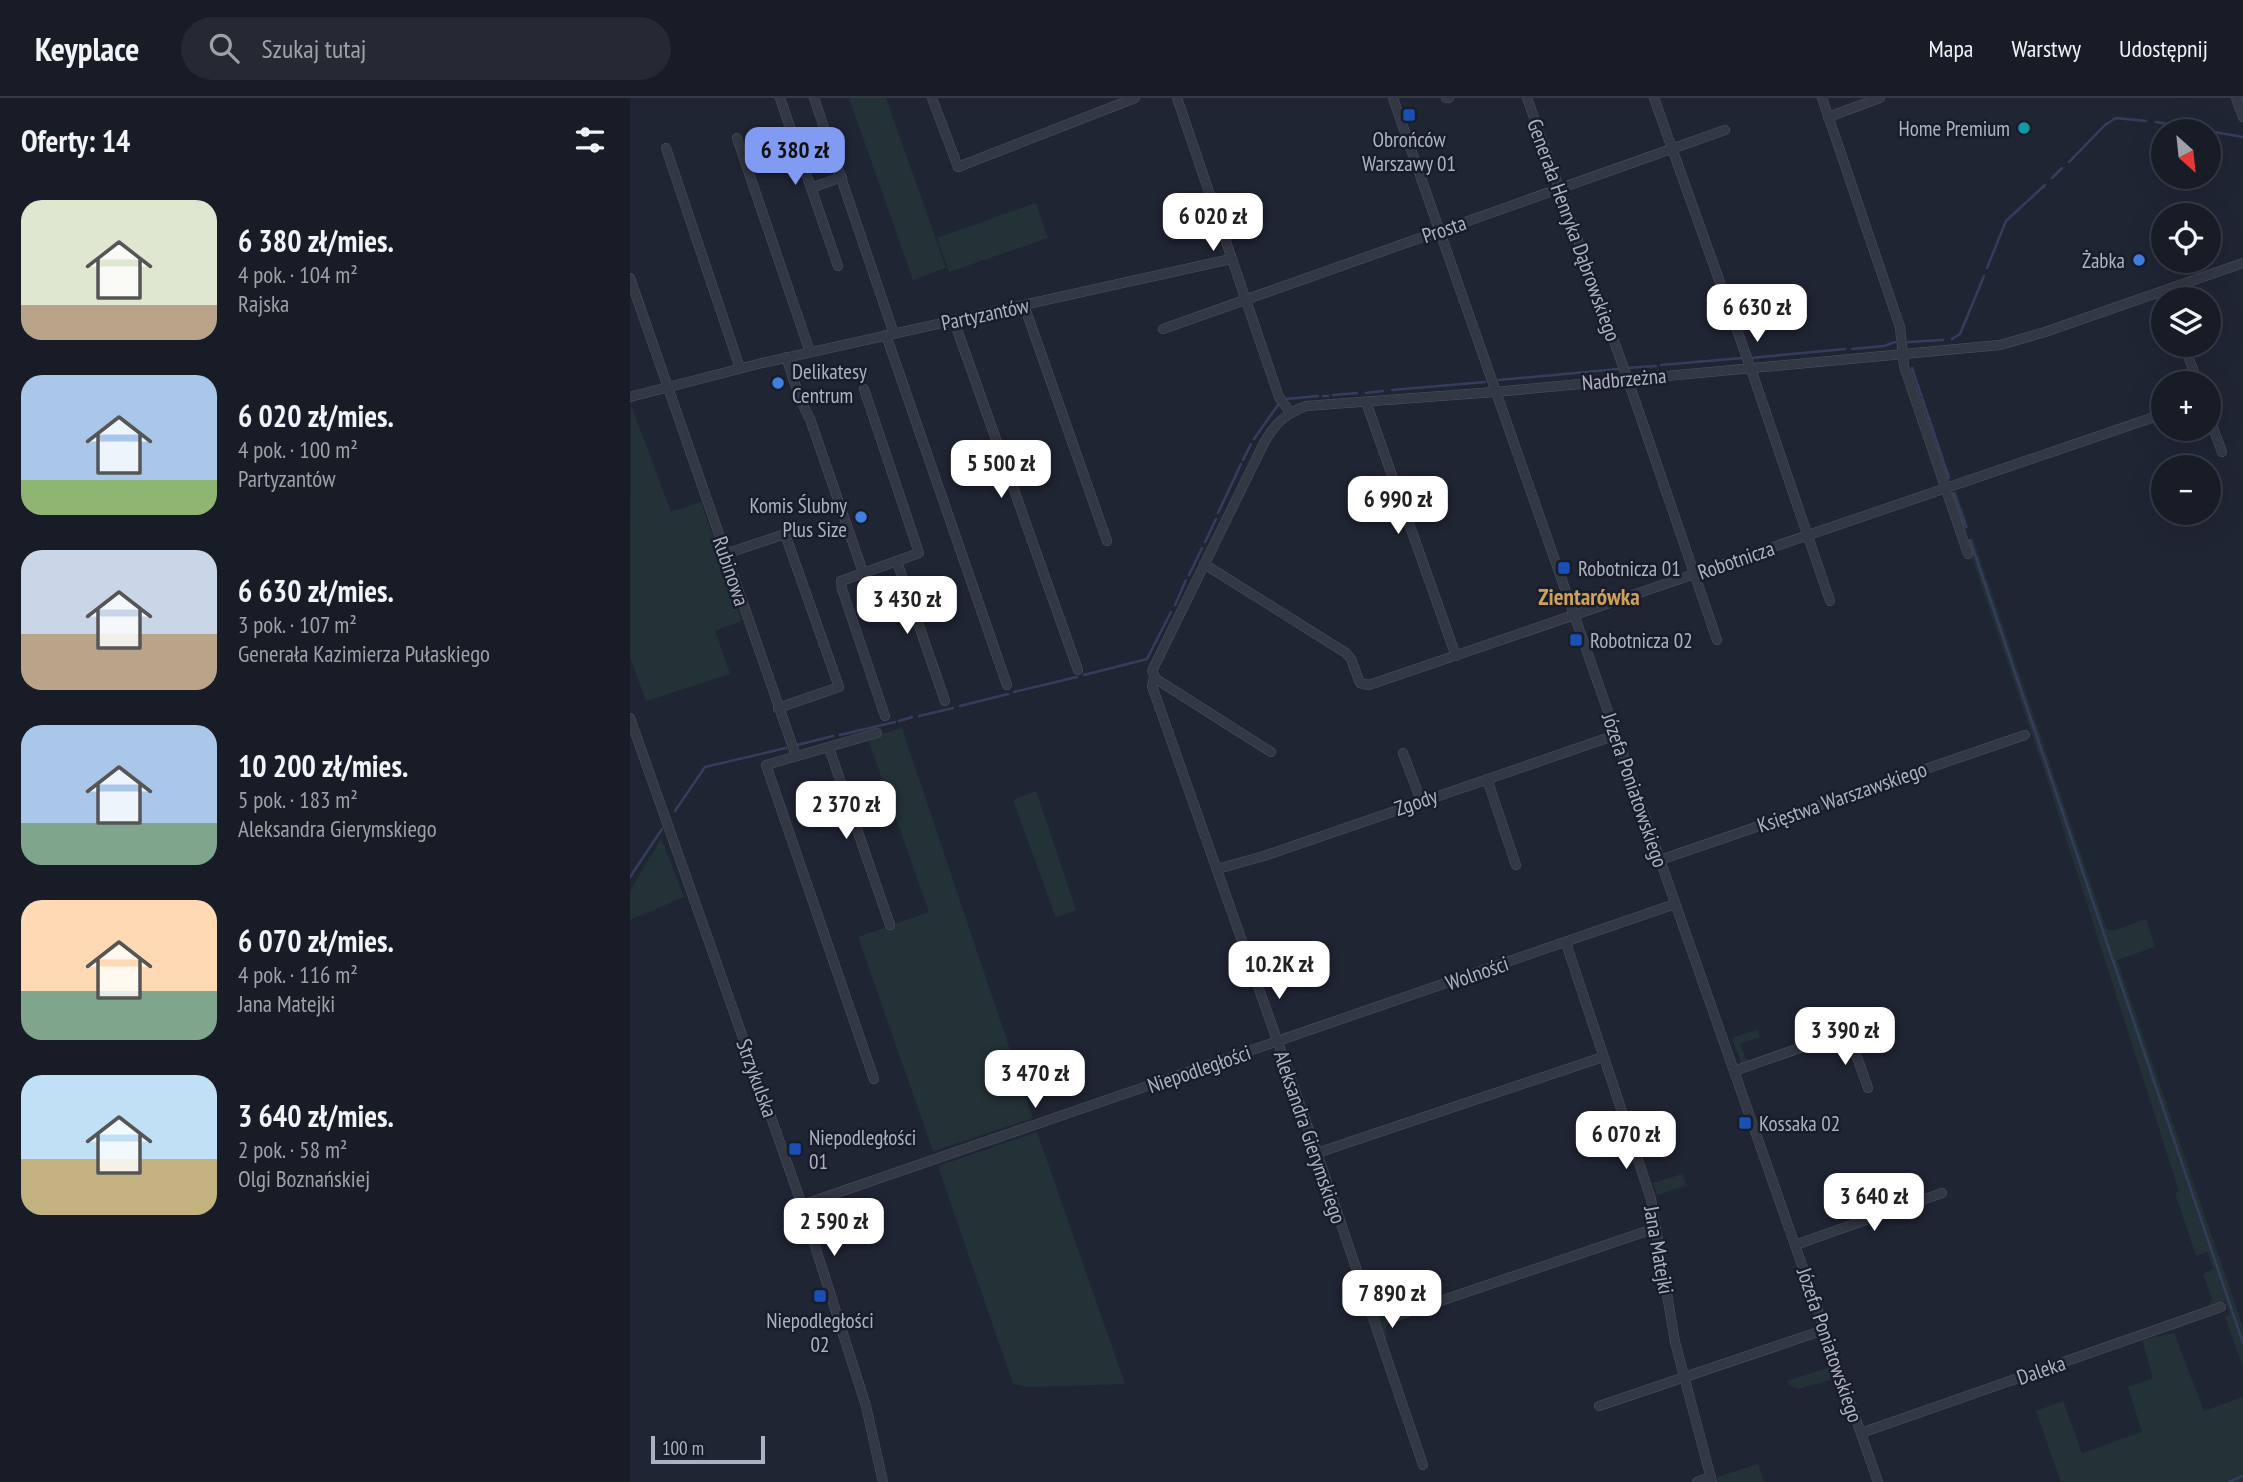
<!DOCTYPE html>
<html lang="pl">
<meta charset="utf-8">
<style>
:root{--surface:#181c27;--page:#252933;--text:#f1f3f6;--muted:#9fa1a7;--line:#363a44;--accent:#819bf3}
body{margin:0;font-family:"PT Sans Narrow",sans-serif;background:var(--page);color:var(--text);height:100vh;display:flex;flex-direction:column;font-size:26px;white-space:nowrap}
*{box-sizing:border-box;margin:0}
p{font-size:23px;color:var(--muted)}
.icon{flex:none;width:38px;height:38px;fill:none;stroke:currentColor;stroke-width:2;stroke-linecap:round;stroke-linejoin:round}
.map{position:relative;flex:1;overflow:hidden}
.side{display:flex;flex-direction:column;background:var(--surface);width:630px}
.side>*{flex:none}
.needle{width:46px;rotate:153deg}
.controls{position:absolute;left:1521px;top:21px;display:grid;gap:14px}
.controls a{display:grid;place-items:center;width:70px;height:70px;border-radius:50%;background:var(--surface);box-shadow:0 7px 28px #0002,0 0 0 2px var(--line);font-size:35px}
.scale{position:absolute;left:21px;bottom:18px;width:114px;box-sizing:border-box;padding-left:7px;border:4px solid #adb2c2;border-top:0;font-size:19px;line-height:24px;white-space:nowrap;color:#adb2c2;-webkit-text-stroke:5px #191d29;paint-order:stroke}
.price{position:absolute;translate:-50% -60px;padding:0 16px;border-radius:14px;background:#fff;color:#222;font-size:23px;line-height:46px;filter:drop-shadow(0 2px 4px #0008)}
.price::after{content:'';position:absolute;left:50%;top:42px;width:21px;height:16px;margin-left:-10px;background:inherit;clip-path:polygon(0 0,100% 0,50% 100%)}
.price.on{background:var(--accent);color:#111}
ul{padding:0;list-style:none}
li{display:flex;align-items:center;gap:21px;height:175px;padding:0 21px}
li span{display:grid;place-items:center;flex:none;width:196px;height:140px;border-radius:21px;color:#555}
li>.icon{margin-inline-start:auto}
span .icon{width:84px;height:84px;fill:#fffc;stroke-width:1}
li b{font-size:30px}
h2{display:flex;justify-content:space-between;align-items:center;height:84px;padding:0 21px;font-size:30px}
header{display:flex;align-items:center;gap:42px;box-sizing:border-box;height:98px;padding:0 35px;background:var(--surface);border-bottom:2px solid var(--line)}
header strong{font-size:33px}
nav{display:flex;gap:38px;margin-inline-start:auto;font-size:24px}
.search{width:490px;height:63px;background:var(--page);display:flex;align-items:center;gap:18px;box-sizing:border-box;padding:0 24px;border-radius:38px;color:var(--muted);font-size:26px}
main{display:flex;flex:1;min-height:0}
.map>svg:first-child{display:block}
</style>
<header>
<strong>Keyplace</strong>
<div class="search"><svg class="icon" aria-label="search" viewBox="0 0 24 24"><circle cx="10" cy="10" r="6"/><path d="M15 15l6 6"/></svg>Szukaj tutaj</div>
<nav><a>Mapa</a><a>Warstwy</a><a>Udostępnij</a></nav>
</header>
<main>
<section class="side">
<h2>Oferty: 14<svg class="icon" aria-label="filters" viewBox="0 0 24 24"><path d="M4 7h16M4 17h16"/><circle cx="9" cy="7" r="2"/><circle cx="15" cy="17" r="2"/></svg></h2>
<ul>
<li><span style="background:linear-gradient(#dfe7d0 75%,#b9a48a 0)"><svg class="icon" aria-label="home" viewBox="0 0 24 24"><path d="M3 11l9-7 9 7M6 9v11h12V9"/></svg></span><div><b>6 380 zł/mies.</b><p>4 pok. · 104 m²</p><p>Rajska</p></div></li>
<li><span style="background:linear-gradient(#a9c7e8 75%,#8fb573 0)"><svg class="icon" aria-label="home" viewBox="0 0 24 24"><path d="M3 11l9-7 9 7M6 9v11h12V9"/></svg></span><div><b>6 020 zł/mies.</b><p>4 pok. · 100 m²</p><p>Partyzantów</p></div></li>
<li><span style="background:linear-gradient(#c9d6e8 60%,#b9a48a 0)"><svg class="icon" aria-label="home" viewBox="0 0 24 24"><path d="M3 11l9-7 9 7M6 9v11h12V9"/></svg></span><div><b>6 630 zł/mies.</b><p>3 pok. · 107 m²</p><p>Generała Kazimierza Pułaskiego</p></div></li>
<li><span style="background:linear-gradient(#a9c7e8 70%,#7fa58c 0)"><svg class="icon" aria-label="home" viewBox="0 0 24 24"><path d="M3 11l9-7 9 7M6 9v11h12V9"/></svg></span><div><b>10 200 zł/mies.</b><p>5 pok. · 183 m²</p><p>Aleksandra Gierymskiego</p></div></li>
<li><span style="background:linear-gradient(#ffd9b3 65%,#7fa58c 0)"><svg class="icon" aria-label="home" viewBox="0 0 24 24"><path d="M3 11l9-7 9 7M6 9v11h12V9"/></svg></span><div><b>6 070 zł/mies.</b><p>4 pok. · 116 m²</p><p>Jana Matejki</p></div></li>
<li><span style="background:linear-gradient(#bfe0f5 60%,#c2b280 0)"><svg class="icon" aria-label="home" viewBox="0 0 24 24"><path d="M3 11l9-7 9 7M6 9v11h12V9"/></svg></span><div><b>3 640 zł/mies.</b><p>2 pok. · 58 m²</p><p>Olgi Boznańskiej</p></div></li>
</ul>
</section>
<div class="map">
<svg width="1613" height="1384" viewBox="0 0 1613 1384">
<rect width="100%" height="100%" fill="#202534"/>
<g fill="#233237">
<polygon points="219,0 256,0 316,170 283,182"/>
<polygon points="406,105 418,140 319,174 307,140"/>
<polygon points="1,307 41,414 71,404 112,523 85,532 100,576 16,603 0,559"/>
<polygon points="1326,392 1339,430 1332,429 1321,396"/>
<polygon points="1343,440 1476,830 1482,833 1516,821 1525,849 1487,862 1613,1229 1613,1269 1595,1219 1600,1217 1595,1203 1579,1208 1582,1201 1573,1176 1583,1171 1577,1154 1566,1158 1545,1095 1549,1093 1418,684 1336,442"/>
<polygon points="272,630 403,1020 303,1053 228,839 299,814 239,644 244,638"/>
<polygon points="406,693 446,812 426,820 383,702"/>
<polygon points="31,740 54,799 0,822 0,793"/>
<polygon points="1262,915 1264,920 1229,932 1224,931 1217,935 1204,935"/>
<polygon points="1128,931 1130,939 1110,946 1116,961 1123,963 1112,967 1102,940"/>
<polygon points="407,1034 495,1286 398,1289 383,1286 308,1068"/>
<polygon points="1052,1076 1057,1087 1027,1097 1023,1085"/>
<polygon points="749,1212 757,1216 760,1214 762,1219 758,1220 759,1224 755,1231 758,1239 753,1241 743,1214"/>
<polygon points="1544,1235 1574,1313 1613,1299 1613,1384 1431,1384 1406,1313 1433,1303 1452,1355 1512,1334 1498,1289 1523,1280 1512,1242"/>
<polygon points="1200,1269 1204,1281 1168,1291 1160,1287 1157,1283"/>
<polygon points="1128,1366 1134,1384 1088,1384 1087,1379"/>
</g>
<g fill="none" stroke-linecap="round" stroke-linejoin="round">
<g stroke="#343e5c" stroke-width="2.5">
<polyline points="1612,0 1613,3"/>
<polyline points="1526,24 1613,39"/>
<polyline points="1439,64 1475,27 1486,20 1516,23"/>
<polyline points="1422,80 1432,70"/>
<polyline points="1357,170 1376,123 1415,87"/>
<polyline points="1322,241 1330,236 1354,178"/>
<polyline points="1278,244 1313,242"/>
<polyline points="1222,251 1254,248 1265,244"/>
<polyline points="1120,260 1215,251"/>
<polyline points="1031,267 1112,260"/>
<polyline points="996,270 1026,268"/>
<polyline points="1282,270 1319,380"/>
<polyline points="869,282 989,271"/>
<polyline points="762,292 855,284"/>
<polyline points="736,295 753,293"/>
<polyline points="703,297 727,295"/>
<polyline points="693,298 698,298"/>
<polyline points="656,301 688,298"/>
<polyline points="624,341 650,304"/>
<polyline points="613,362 621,346"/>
<polyline points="1324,395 1336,429"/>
<polyline points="588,415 611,366"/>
<polyline points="1340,442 1613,1245"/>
<polyline points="575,444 586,421"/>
<polyline points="559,477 572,450"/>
<polyline points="545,507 556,482"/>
<polyline points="454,577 517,561 541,514"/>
<polyline points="384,594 447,579"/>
<polyline points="330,608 378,596"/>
<polyline points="289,618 323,610"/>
<polyline points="269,623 282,619"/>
<polyline points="210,637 265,624"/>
<polyline points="167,647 203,638"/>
<polyline points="45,713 75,669 156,650"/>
<polyline points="0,779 32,731"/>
<polyline points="1599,1384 1613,1378"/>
</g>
<g stroke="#4d5260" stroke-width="10">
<g id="minor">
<polyline points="150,0 208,168"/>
<polyline points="184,0 264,236"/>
<polyline points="302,0 328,69 505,0"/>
<polyline points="547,0 649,299 660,314"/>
<polyline points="763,0 1248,1384"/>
<polyline points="816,0 819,0"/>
<polyline points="897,0 999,285 1087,542"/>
<polyline points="1024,0 1122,274 1200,503"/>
<polyline points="1192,0 1270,229 1274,268 1338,456"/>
<polyline points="1606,0 1613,19"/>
<polyline points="1198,19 1250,0"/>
<polyline points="107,40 180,254"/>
<polyline points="36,50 110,270"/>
<polyline points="181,90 212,79"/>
<polyline points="0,180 166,658"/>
<polyline points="394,207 477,443"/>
<polyline points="324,223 448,572"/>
<polyline points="533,231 1095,32"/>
<polyline points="256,237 377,587"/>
<polyline points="1554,247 1568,285"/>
<polyline points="156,259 170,301 180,321 233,474"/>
<polyline points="234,291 289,455 211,483 212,491 255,618"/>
<polyline points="0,299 132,265 601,161"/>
<polyline points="736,304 826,558"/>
<polyline points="1578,316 1592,354"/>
<polyline points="95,456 155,436 209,589 148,610"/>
<polyline points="267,464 315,603"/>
<polyline points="574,466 716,555 721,561 730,585 739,587 1533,316"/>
<polyline points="524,579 522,588 687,1055 793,1367"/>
<polyline points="0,620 172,1107 236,1308 253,1384"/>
<polyline points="199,650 260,827"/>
<path d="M641,654L526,581L522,573L635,343C646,325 656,315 676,308L865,294L1370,247L1415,234L1613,165"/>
<polyline points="773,655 791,703"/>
<polyline points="857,681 886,767"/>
<polyline points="1030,762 1395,637"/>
<polyline points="587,771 634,758 986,637"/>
<polyline points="936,845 1021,1101 1045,1244 1082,1384"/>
<polyline points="1104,973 1204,938 1219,937 1238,990"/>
<polyline points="244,981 136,667 247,635"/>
<polyline points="687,1055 973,959"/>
<polyline points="172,1107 1045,806"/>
<polyline points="1165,1147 1312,1095"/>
<polyline points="763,1219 1026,1130"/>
<polyline points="969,1308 1194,1232"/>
<polyline points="1231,1335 1591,1209"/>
<polyline points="1067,1384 1081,1379"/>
</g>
</g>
<use href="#minor" stroke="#333845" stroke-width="9"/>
</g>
<g fill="#1a4fb4" stroke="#191d29" stroke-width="2.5">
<rect x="772" y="10" width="14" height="14" rx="3.5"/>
<rect x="927" y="463" width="14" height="14" rx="3.5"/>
<rect x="939" y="535" width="14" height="14" rx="3.5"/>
<rect x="1108" y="1018" width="14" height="14" rx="3.5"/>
<rect x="158" y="1044" width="14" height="14" rx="3.5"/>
<rect x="183" y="1191" width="14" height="14" rx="3.5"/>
</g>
<circle fill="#0f9aa8" stroke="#191d29" stroke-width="2.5" cx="1394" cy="30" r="7"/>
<g fill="#3f7fe0" stroke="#191d29" stroke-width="2.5">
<circle cx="1509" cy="162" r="7"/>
<circle cx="148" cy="285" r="7"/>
<circle cx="231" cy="419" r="7"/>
</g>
<g text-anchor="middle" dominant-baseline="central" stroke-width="5" stroke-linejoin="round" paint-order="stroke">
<g font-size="21" fill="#adb2c2" stroke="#191d29" text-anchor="start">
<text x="1380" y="30" text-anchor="end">Home Premium</text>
<text x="779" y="41" text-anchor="middle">Obrońców<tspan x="779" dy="24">Warszawy 01</tspan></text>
<text x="1495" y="162" text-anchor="end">Żabka</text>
<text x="162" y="273">Delikatesy<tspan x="162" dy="24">Centrum</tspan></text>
<text x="217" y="407" text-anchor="end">Komis Ślubny<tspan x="217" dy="24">Plus Size</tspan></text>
<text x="948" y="470">Robotnicza 01</text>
<text x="960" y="542">Robotnicza 02</text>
<text x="1129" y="1025">Kossaka 02</text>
<text x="179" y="1039">Niepodległości<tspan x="179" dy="24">01</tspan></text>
<text x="190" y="1222" text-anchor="middle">Niepodległości<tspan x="190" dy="24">02</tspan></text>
</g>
<g font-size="21" fill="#adb2c2" stroke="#191d29">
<text transform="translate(814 131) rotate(-19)">Prosta</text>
<text transform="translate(944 132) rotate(70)">Generała Henryka Dąbrowskiego</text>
<text transform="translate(355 216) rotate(-12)">Partyzantów</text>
<text transform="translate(994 281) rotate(-5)">Nadbrzeżna</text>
<text transform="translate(1106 462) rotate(-19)">Robotnicza</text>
<text transform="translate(101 473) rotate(71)">Rubinowa</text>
<text transform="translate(1005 692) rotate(71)">Józefa Poniatowskiego</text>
<text transform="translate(1212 699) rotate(-19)">Księstwa Warszawskiego</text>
<text transform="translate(786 704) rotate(-19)">Zgody</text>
<text transform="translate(847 875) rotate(-19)">Wolności</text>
<text transform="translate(569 971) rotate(-19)">Niepodległości</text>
<text transform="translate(127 980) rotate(70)">Strzykulska</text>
<text transform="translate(680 1039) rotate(71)">Aleksandra Gierymskiego</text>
<text transform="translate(1029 1152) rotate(80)">Jana Matejki</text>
<text transform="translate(1200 1247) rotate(71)">Józefa Poniatowskiego</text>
<text transform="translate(1411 1272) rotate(-19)">Daleka</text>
</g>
<g font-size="23" font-weight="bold" fill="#cea05d" stroke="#191d29">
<text x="959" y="498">Zientarówka</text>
</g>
</g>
</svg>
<div class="controls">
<a><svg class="needle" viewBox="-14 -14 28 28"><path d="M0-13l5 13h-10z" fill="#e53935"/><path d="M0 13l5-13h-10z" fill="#9fa1a7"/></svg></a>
<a><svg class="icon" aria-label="locate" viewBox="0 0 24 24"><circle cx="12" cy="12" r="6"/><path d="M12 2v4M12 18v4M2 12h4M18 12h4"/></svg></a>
<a><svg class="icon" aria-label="layers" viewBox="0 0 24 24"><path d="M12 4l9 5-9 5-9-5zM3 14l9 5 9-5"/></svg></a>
<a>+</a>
<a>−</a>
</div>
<div class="scale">100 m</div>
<b class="price on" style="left:165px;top:89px">6 380 zł</b>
<b class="price" style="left:583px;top:155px">6 020 zł</b>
<b class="price" style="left:1127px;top:246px">6 630 zł</b>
<b class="price" style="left:371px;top:402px">5 500 zł</b>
<b class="price" style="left:768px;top:438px">6 990 zł</b>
<b class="price" style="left:277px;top:538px">3 430 zł</b>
<b class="price" style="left:216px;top:743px">2 370 zł</b>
<b class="price" style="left:649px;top:903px">10.2K zł</b>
<b class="price" style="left:1215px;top:969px">3 390 zł</b>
<b class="price" style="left:405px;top:1012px">3 470 zł</b>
<b class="price" style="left:996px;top:1073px">6 070 zł</b>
<b class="price" style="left:1244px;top:1135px">3 640 zł</b>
<b class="price" style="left:204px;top:1160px">2 590 zł</b>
<b class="price" style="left:762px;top:1232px">7 890 zł</b>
</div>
</main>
